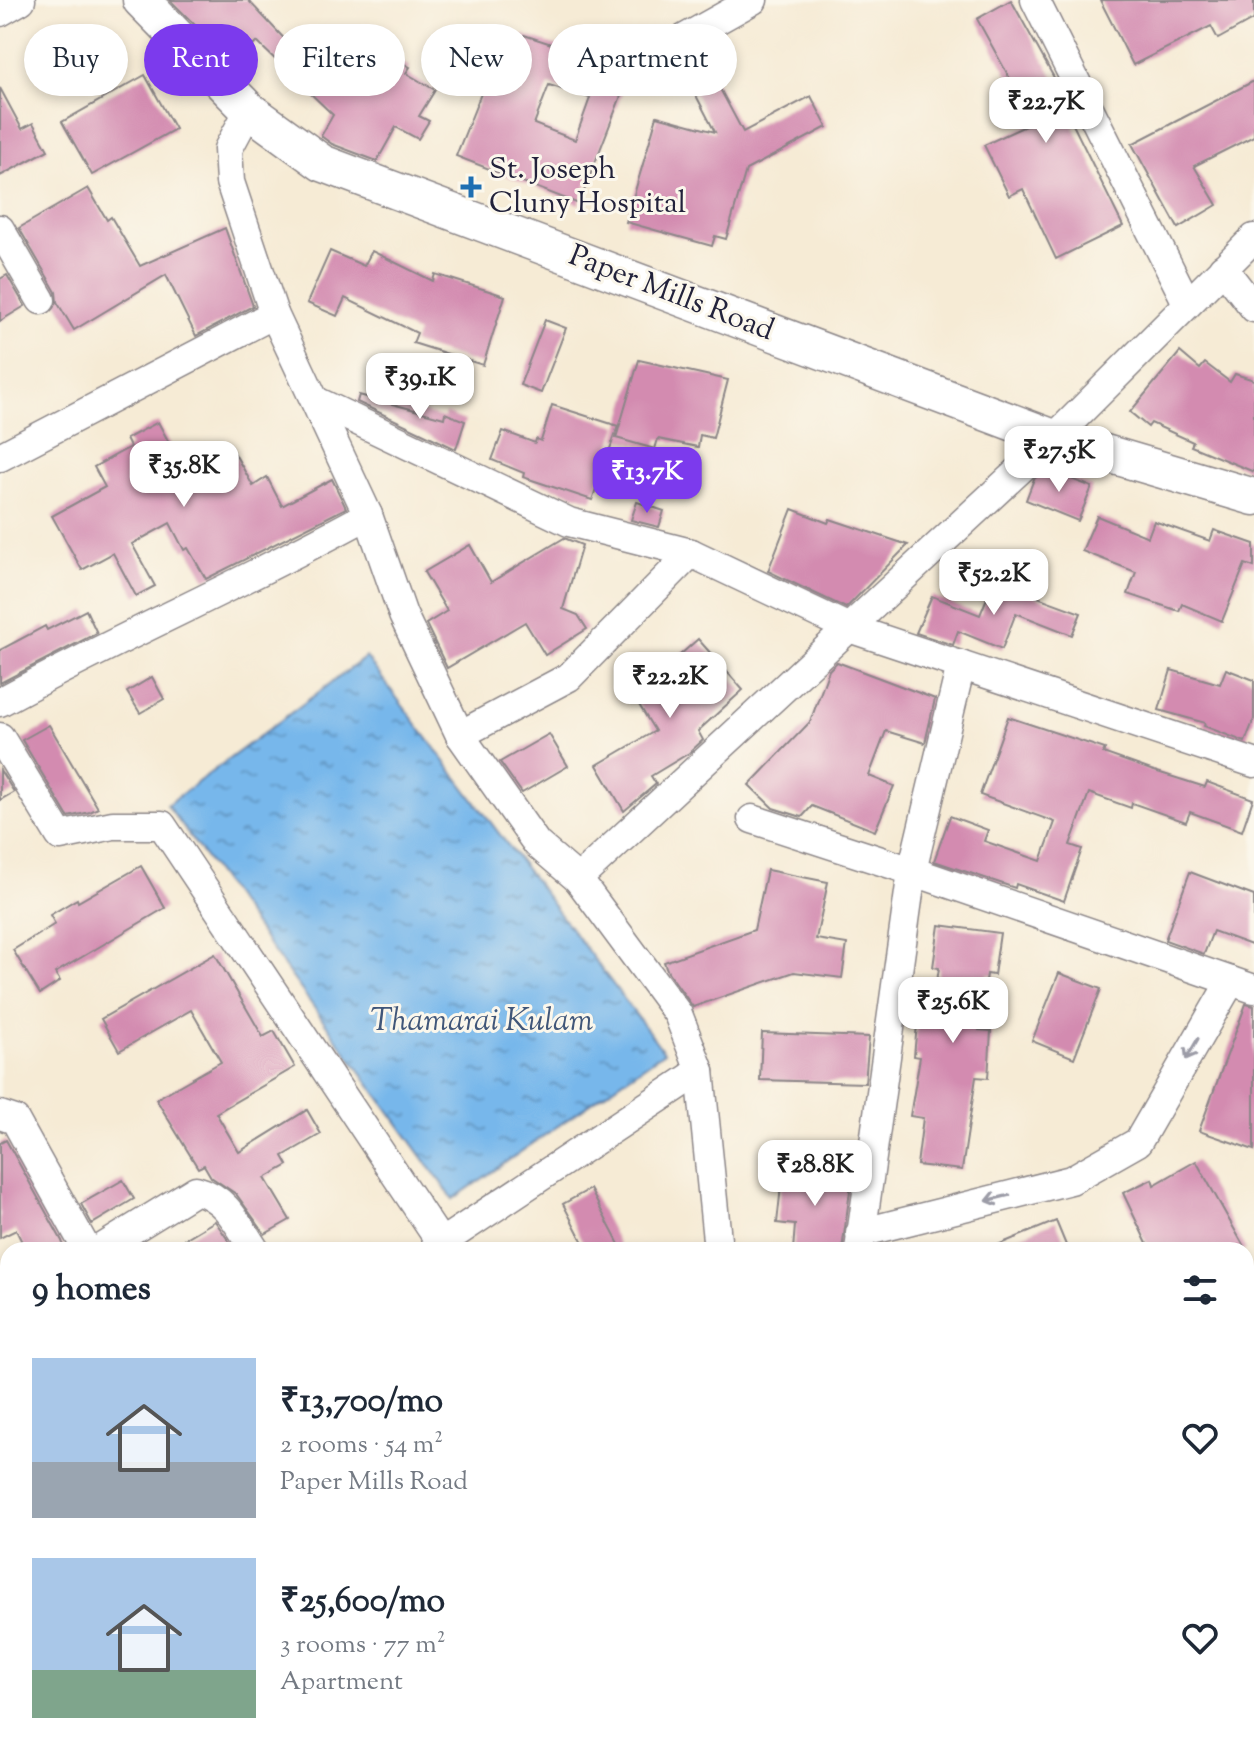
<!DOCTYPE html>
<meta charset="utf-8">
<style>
:root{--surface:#fff;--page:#f2f2f3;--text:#1f2937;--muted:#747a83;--accent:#7c3aed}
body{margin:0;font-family:"Sorts Mill Goudy",serif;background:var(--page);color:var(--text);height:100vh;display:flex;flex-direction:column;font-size:30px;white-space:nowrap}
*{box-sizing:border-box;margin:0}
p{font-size:26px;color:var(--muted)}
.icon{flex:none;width:44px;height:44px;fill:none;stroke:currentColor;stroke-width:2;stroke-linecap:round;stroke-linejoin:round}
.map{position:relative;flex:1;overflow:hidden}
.panel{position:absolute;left:0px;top:1242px;width:1254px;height:512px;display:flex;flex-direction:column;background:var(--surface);border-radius:24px 24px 0 0;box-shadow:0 4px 12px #0003}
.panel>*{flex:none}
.top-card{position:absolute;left:24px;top:24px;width:800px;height:72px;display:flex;gap:16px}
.price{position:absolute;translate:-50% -68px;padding:0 18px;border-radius:16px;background:#fff;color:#222;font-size:26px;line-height:52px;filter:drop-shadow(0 2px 4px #0008)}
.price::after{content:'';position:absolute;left:50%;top:48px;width:24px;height:18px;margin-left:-12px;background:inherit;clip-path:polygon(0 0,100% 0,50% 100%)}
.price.active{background:var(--accent);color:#fff}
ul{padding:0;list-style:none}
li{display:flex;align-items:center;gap:24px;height:200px;padding:0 32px}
li span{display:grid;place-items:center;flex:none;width:224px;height:160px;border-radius:0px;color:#555}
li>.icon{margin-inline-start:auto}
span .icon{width:96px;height:96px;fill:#fffc;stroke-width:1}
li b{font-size:34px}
h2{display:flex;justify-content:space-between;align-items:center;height:96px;padding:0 32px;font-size:34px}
.chip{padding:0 28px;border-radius:36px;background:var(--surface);box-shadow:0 4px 12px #0003;font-size:28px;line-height:72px}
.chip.active{background:var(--accent);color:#fff}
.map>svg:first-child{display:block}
</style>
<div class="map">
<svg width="1254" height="1754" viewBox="0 0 1254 1754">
<defs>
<pattern id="water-ripples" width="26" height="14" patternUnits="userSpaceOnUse" patternTransform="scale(2)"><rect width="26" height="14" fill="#77b7eb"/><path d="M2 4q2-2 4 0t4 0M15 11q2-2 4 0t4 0" fill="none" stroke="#6194c0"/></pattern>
</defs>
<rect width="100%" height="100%" fill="#fbf7ec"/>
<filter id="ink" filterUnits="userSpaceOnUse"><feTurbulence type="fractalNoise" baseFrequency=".0125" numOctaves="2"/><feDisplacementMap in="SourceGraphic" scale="16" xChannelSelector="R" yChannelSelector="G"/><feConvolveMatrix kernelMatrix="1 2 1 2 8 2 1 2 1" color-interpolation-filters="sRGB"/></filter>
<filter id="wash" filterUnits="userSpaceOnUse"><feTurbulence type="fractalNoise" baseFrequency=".006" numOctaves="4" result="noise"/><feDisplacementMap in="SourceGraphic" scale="32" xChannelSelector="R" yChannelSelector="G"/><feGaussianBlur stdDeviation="1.8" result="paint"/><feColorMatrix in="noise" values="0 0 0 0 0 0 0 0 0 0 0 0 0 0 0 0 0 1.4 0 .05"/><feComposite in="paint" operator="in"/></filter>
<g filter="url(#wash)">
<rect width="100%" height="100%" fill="#f6ebd5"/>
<polygon fill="url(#water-ripples)" stroke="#4c6c93" stroke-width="2" points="366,657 664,1052 453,1199 167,805"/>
<g id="blocks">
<g fill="#d38bb0" fill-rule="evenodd">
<polygon points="170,0 248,0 292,47 304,33 365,91 386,54 410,67 406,73 435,90 419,116 429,121 418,139 396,127 377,161 332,144 321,136 333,115 257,42 234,64"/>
<polygon points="1011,0 1062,92 1058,94 1123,226 1056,259 1023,189 1009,196 984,145 1034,122 977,19"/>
<polygon points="1100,0 1254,0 1254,19 1218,39 1211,26 1133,65"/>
<path d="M524,35L631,70L579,204L456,156L484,86L504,94ZM549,85L590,98L575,140L534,124Z"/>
<polygon points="710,70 743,132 811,96 827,127 746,170 726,239 715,236 712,246 626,222 657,116 715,132 689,82"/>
<polygon points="145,75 175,129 92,175 62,122"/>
<polygon points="1254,81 1254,136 1194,166 1217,205 1178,228 1132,144"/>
<polygon points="0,88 22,129 33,123 48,150 0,176"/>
<polygon points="88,188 107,220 111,217 140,266 225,228 253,306 196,336 166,275 74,330 57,302 56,292 19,228"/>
<polygon points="330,251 364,266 372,251 433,281 435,274 505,296 483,365 413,343 417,333 345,298 337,316 307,303"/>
<polygon points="7,275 25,306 0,321 0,279"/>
<polygon points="545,320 566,328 541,393 520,385"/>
<polygon points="1180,352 1200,369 1205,363 1230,382 1235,374 1254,380 1254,472 1191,446 1193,442 1151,423 1148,427 1130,412"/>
<polygon points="639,360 728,380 713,438 700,435 698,447 658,439 655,449 616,438"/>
<polygon points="359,395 444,418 445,413 465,421 456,449 357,402"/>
<polygon points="552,405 618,426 592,500 523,477 524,473 492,460 503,431 535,443 536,439 541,441"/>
<polygon points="158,422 184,471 230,445 253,486 267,477 282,506 332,479 346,508 206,579 188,548 184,550 170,523 132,544 155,586 136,596 113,553 82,570 52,516 105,487 94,467 130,447 126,439"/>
<polygon points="1046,469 1092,487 1078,521 1026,500 1034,479"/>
<polygon points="637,502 664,511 659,527 631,520"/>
<polygon points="792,509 828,523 830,519 908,545 846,608 768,571"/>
<polygon points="1097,516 1148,537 1154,521 1210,541 1214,530 1254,544 1254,567 1245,564 1222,621 1182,604 1179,611 1128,594 1136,572 1082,551"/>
<polygon points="564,538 582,545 563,609 578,615 587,629 545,655 525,622 447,668 426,624 447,611 424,572 470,545 491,582"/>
<polygon points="994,581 1081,613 1072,635 1016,613 1002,649 958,631 953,645 916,633 932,596 980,615"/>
<polygon points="86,610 97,633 0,683 0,650 45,626 47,630"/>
<polygon points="698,639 743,690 698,731 703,740 689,753 651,776 656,784 624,811 597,765 655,731 630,690 662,671"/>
<polygon points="837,662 935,699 925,743 886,731 869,776 894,786 875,831 812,806 802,817 773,808 749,785 810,722 829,670"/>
<polygon points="1226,669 1254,680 1254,719 1245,742 1204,726 1205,723 1159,710 1171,670 1220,684"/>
<polygon points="152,677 164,699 140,713 127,692"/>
<polygon points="1008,717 1105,749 1103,753 1151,770 1205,787 1207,782 1253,799 1242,831 1190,812 1186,822 1132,803 1131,808 1089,793 1070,845 1082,849 1064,901 1016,884 1015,888 934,861 950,816 988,830 984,841 1041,861 1055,822 980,795"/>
<polygon points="49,725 98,808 90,812 68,817 22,740"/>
<polygon points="549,734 568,766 522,793 500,762"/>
<polygon points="0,770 14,792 0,800"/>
<polygon points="141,866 165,908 55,973 60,981 40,994 13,950 55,924 50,915 77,899 78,902"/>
<polygon points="767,870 828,882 816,939 847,944 842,978 794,972 693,1007 668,972 664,962 754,930"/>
<polygon points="1190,872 1254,896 1254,946 1213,931 1204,954 1165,940"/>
<polygon points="939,925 1000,933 994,975 987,974 979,1030 991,1031 988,1078 976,1077 962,1170 917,1165 923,1118 910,1116 920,1057 914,1056 917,1025 930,1027 939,968 933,967"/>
<polygon points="215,954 263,1037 274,1031 295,1067 216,1113 239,1152 307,1110 321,1134 283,1156 288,1165 265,1178 290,1220 265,1234 236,1194 211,1177 204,1165 198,1168 156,1099 221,1062 191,1010 119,1051 101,1019"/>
<polygon points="1059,973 1101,989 1074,1058 1032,1041"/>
<polygon points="1246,1004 1254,1006 1254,1150 1199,1131"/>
<polygon points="762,1033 869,1037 865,1083 760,1080"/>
<polygon points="6,1140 62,1241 65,1250 26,1250 16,1230 0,1238 0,1143"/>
<polygon points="1196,1161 1246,1250 1150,1250 1123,1193 1152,1179 1154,1185"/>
<polygon points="783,1168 852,1176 842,1250 793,1250 795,1225 777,1223"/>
<polygon points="123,1180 134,1199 92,1224 81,1204"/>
<polygon points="590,1189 622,1250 587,1250 563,1204"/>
<polygon points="215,1221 235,1250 166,1250"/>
<polygon points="1056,1221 1068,1250 988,1250 988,1249"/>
</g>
</g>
</g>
<g filter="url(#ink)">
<use href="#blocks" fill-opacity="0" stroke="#8c8688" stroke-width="2"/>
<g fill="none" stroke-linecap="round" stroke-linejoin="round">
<g stroke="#8c8688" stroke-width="31">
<g id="minor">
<polyline points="1035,0 1187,303"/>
<polyline points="0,12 21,0"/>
<polyline points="660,52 753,0"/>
<polyline points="249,110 228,149 230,182 274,314 368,515 403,615 460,735 537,844 578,879"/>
<polyline points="0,229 41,300"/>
<polyline points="1223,268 1254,308"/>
<polyline points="316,401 569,522 691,553 849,628 1254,763"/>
<polyline points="0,457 274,314"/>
<path d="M0,702C121,636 247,582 368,515"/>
<polyline points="460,735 569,677 691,553"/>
<polyline points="0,737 60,836 113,825 162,825 441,1243"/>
<polyline points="752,819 912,871 961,665"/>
<polyline points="700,1071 718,1250"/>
<polyline points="0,1115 15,1120 87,1250"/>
<polyline points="860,1233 1071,1180 1138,1142 1231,981"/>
<path d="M99,1250L196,1190C227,1198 238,1225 255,1250"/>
<polyline points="445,1250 441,1243 700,1071 678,1014 578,879 1054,438 1254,238"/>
<polyline points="859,1250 912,871 1254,989"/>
<polyline points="0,1299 8,1296"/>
<polyline points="1246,1330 1254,1326"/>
<polyline points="0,1478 8,1483"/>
<polyline points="1246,1550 1254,1548"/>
<polyline points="0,1716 8,1713"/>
<polyline points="134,1746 137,1754"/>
<polyline points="261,1746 263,1754"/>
<polyline points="509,1746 512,1754"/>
<polyline points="791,1746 792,1754"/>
</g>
</g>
<g stroke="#8c8688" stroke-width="39">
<polyline id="major" points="141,0 249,110 322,163 1054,438 1254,497"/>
</g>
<use href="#minor" stroke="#fff" stroke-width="28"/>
<use href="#major" stroke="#fff" stroke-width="36"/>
</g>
<defs><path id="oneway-shaft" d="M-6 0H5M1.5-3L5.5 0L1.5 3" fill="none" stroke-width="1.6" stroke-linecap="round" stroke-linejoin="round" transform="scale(2)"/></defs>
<g stroke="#9c9ca7">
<use href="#oneway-shaft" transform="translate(1192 1049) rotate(120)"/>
<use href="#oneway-shaft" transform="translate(998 1198) rotate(166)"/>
</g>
</g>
<path fill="#1f6fb2" stroke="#fbf7ec" stroke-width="3" d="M467 175h8v8h8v8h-8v8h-8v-8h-8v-8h8z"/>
<g text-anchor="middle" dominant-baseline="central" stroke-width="6" stroke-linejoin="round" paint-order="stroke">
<g font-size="30" fill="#22223b" stroke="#fbf7ec" text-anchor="start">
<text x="489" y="170">St. Joseph<tspan x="489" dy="34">Cluny Hospital</tspan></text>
</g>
<g font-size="30" fill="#22223b" stroke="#fbf7ec">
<text transform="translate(671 294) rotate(21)">Paper Mills Road</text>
</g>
<g font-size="32" font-style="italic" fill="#405679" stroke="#fbf7ec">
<text x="482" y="1022">Thamarai Kulam</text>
</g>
</g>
</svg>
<b class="price" style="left:1046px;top:145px">₹22.7K</b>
<b class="price" style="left:420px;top:421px">₹39.1K</b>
<b class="price" style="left:1059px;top:494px">₹27.5K</b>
<b class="price" style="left:184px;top:509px">₹35.8K</b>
<b class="price active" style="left:647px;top:515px">₹13.7K</b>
<b class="price" style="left:994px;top:617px">₹52.2K</b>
<b class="price" style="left:670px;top:720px">₹22.2K</b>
<b class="price" style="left:953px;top:1045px">₹25.6K</b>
<b class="price" style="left:815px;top:1208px">₹28.8K</b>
<div class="top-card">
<a class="chip">Buy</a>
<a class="chip active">Rent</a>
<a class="chip">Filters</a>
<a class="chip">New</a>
<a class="chip">Apartment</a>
</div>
<section class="panel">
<h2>9 homes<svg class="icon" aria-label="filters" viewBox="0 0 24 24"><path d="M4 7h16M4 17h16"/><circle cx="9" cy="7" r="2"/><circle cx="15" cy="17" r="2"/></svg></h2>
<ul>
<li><span style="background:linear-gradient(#a9c7e8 65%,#9aa5b1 0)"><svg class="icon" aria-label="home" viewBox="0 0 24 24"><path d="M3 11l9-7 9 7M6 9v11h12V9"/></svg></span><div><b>₹13,700/mo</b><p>2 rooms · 54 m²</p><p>Paper Mills Road</p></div><svg class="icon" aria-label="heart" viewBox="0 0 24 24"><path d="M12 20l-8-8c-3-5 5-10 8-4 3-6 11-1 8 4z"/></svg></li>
<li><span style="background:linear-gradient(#a9c7e8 70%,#7fa58c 0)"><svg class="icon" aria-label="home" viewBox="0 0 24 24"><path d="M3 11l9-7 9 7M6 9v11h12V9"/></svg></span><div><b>₹25,600/mo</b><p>3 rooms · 77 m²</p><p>Apartment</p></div><svg class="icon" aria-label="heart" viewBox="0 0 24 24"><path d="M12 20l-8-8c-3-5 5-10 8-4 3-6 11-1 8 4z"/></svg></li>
</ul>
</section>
</div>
